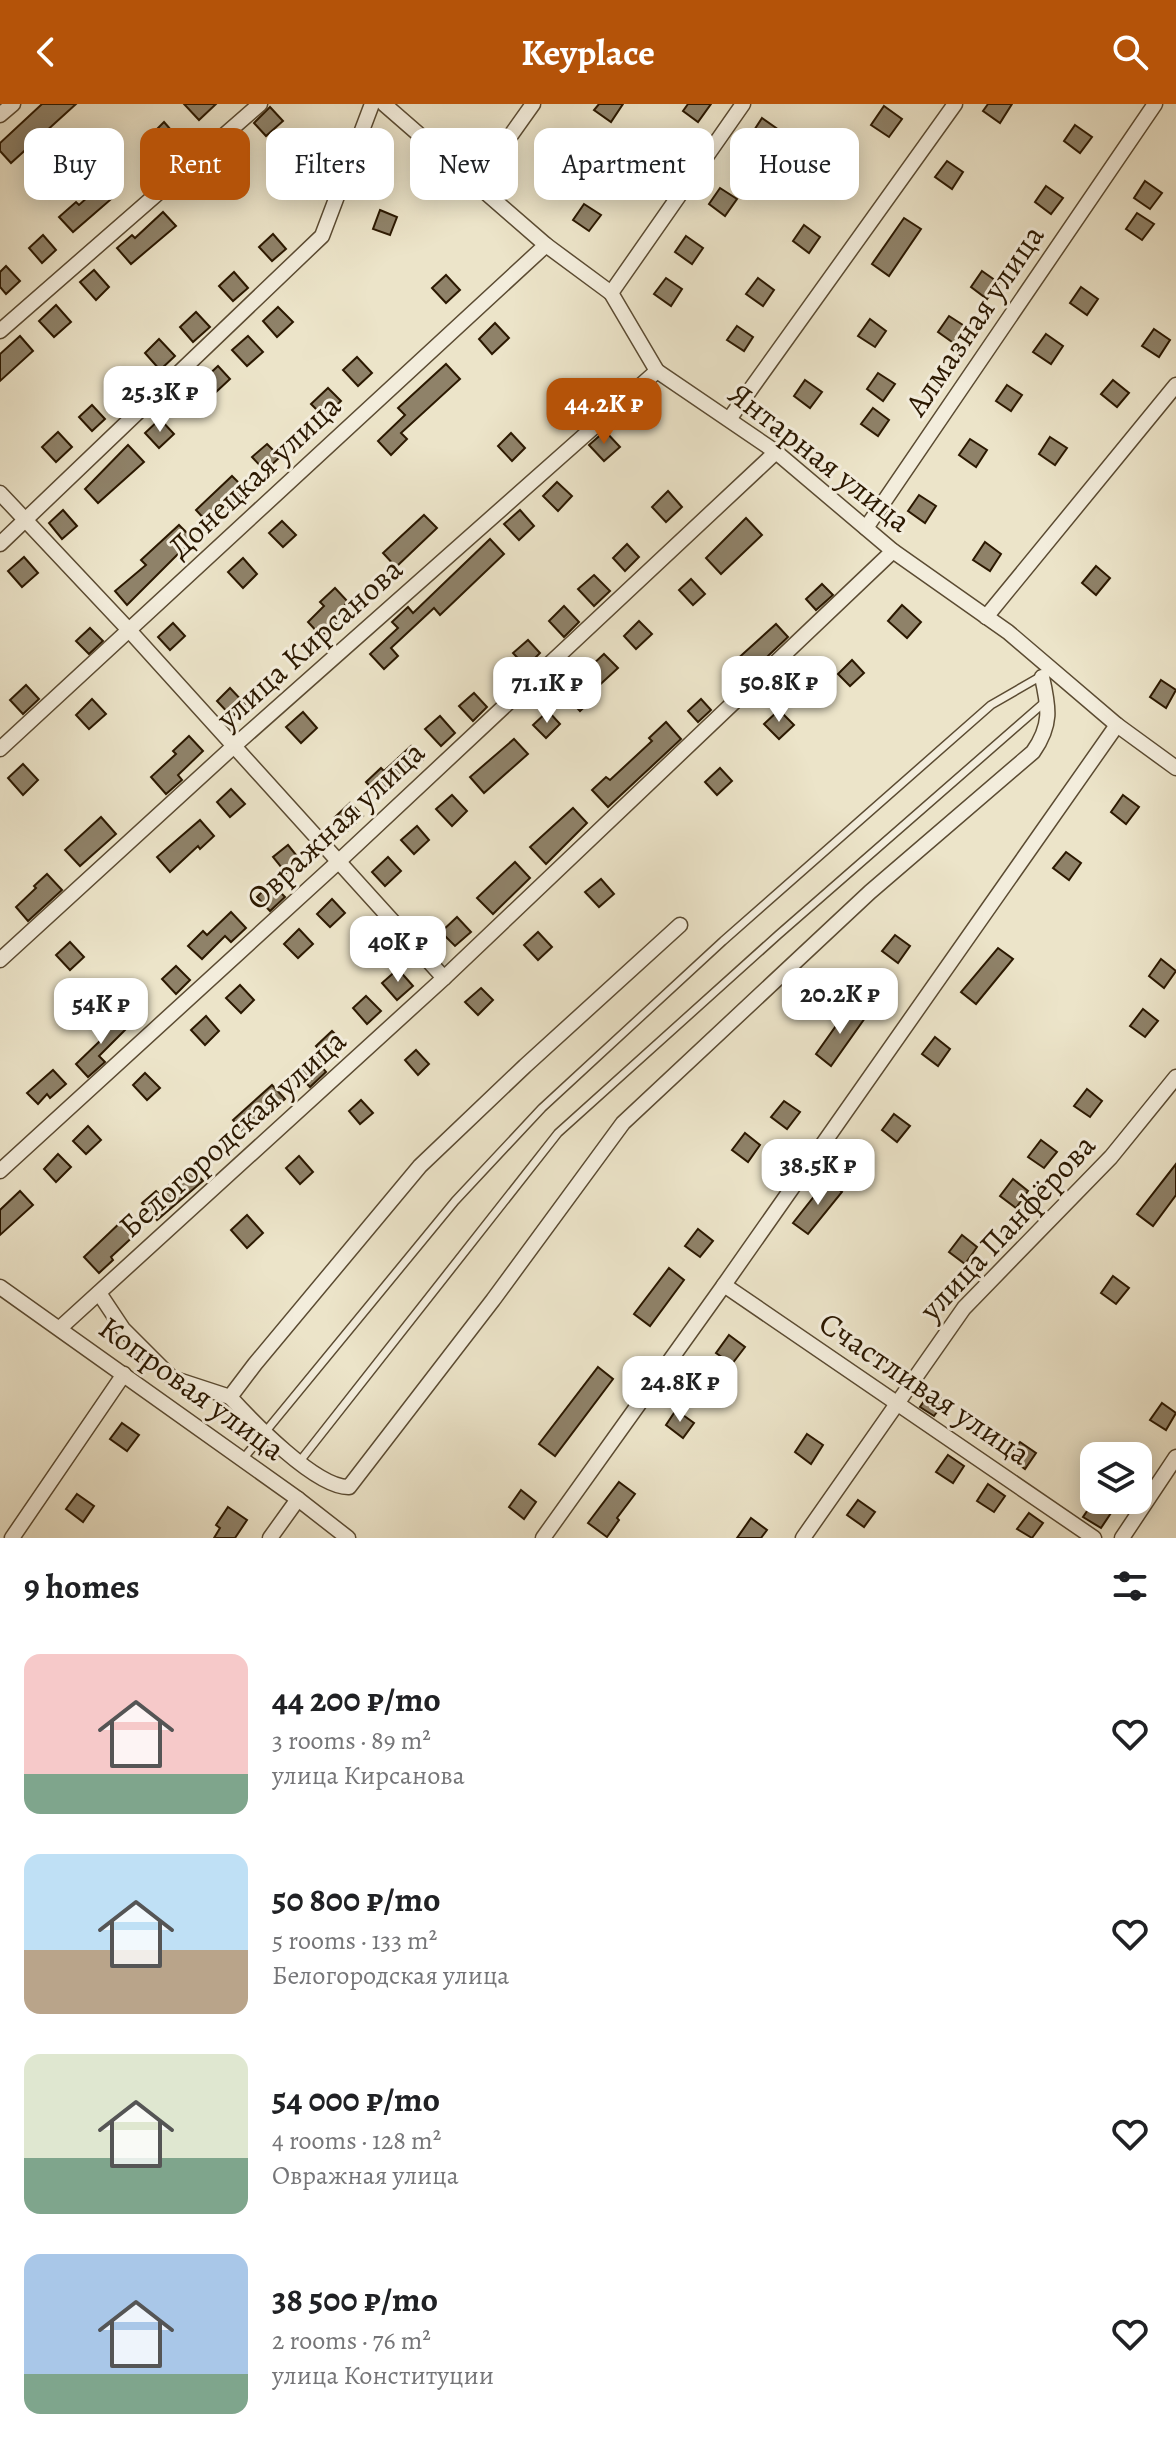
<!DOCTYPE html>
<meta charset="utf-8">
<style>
:root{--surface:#fff;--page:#f2f2f2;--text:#202124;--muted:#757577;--accent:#b45309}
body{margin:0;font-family:Alegreya,serif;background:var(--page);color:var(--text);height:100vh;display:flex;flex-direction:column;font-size:30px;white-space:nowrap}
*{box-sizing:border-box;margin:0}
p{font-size:26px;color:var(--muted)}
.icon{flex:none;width:44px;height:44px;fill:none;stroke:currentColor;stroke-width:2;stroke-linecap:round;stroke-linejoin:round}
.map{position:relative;height:1434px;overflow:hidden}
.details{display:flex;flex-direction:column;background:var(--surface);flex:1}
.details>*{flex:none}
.hud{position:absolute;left:24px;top:24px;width:1128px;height:72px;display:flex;gap:16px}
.controls{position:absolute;left:1080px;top:1338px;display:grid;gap:16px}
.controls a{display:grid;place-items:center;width:72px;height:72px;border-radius:16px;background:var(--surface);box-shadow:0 4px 20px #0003;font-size:40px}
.price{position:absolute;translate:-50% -68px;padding:0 18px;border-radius:16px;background:#fff;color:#222;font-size:26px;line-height:52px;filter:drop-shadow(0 2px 4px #0008)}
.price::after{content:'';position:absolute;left:50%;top:48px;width:24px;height:18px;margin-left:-12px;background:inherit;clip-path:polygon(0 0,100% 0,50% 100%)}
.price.on{background:var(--accent);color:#fff}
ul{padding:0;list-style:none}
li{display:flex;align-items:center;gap:24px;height:200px;padding:0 24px}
li span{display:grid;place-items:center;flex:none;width:224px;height:160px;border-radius:16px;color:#555}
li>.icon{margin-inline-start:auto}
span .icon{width:96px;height:96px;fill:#fffc;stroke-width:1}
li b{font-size:34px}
h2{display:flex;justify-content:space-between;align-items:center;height:96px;padding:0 24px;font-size:34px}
.chip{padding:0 28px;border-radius:16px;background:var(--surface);box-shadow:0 4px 20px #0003;font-size:28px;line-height:72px}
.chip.on{background:var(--accent);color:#fff}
header{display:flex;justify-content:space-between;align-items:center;height:104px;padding:0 24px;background:var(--accent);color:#fff;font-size:36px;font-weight:600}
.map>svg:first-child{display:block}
</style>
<header><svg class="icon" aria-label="back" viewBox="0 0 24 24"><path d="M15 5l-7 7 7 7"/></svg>Keyplace<svg class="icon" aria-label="search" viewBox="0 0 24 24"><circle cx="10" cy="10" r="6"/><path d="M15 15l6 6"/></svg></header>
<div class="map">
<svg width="1176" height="1434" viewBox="0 0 1176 1434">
<rect width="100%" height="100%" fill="#ece4c9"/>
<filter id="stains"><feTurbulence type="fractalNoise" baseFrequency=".0025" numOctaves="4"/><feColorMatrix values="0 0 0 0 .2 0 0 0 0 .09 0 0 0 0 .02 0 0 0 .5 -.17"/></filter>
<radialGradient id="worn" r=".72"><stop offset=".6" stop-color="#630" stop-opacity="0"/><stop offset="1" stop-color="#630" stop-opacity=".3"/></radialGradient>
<g fill="#8f8269" stroke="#2b1800" stroke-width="2">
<polygon points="42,0 76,0 11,59 0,47 0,39"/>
<polygon points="184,0 216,0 199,16"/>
<polygon points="599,0 623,0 611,18 594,6"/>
<polygon points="688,0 711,0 698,18 683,7"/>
<polygon points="988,0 1012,0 1000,19 983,7"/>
<polygon points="884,2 902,15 889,33 871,21"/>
<polygon points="270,3 283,17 266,32 254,19"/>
<polygon points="762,14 779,26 767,42 751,31"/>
<polygon points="164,18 178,34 166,45 152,30"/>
<polygon points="1075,21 1092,33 1080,49 1064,37"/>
<polygon points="836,32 852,43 841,59 825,48"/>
<polygon points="232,38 247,54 202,93 187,78"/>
<polygon points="554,44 570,56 559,72 543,61"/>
<polygon points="637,53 654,65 643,81 626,70"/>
<polygon points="947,57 963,68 952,85 935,73"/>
<polygon points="106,77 117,90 73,128 59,113 76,98 79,101"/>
<polygon points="1145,77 1162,89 1150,105 1134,94"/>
<polygon points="1046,82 1063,94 1051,110 1035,98"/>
<polygon points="720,84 737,95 725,112 709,100"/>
<polygon points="584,100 601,111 589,127 573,116"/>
<polygon points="380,106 397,113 390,131 373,125"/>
<polygon points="163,108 176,122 131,160 117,144 132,131 135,134"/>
<polygon points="1137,109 1154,120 1142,136 1126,125"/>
<polygon points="904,114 921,125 889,172 872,160"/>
<polygon points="804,121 820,133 809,149 793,137"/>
<polygon points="273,130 286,145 272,157 259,143"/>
<polygon points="43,131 56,146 42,159 29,144"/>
<polygon points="686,132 703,144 692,160 675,148"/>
<polygon points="6,162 20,177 6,190 0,183 0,168"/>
<polygon points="94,166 109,183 96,196 80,178"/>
<polygon points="982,167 999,179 987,195 971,183"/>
<polygon points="234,168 248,184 233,197 219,182"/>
<polygon points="446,171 460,186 446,199 432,184"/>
<polygon points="666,174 682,185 671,202 654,190"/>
<polygon points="758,174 774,186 763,202 746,190"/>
<polygon points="1081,183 1098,195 1087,211 1070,199"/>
<polygon points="56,201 71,218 54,233 39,217"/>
<polygon points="278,203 293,218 277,233 263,217"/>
<polygon points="196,208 210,223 193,238 180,223"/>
<polygon points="949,212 966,223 955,240 938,228"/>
<polygon points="870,215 886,227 875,243 858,232"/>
<polygon points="495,219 509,234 492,250 479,235"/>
<polygon points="737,222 753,233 744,247 727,236"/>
<polygon points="1154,225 1170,236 1159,253 1142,242"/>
<polygon points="1046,230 1063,242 1051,260 1033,248"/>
<polygon points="20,232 33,247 0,277 0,250"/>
<polygon points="248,232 263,248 247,262 232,246"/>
<polygon points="159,235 175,252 160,266 145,249"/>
<polygon points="357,253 372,269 358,282 343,266"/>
<polygon points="446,260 460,275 401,329 407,335 391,351 378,337 405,311 398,304"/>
<polygon points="218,262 230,275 216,288 204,275"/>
<polygon points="123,268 136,282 120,296 107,283"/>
<polygon points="878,269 895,280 883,297 867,285"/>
<polygon points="805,276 822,288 810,304 794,292"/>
<polygon points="1113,276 1129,289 1117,303 1101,290"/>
<polygon points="1007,281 1022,291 1011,307 996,297"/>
<polygon points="328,284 341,297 324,313 311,300"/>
<polygon points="92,301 105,315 92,327 79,313"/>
<polygon points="873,304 889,316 878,332 861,320"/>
<polygon points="160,315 174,330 159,344 145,329"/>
<polygon points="605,327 620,343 604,357 589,341"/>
<polygon points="58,328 72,343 56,358 42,343"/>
<polygon points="511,329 525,344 512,357 498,342"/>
<polygon points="1050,333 1067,344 1055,361 1039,350"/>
<polygon points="970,335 987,346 976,363 959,351"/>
<polygon points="267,340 280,353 265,367 252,353"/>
<polygon points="128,341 144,358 98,399 85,385"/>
<polygon points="232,372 247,387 209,420 196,406"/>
<polygon points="557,378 572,392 558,407 543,392"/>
<polygon points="668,387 682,403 666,418 652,403"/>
<polygon points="919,391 936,402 925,419 908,407"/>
<polygon points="63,406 77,422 62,435 49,419"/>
<polygon points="520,406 534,422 519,436 504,420"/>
<polygon points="424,411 437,424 396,463 383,449"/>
<polygon points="746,414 762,431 721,470 706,454"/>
<polygon points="282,417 296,431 283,443 269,429"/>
<polygon points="179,421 193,435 127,501 115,487 146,461 141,456"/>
<polygon points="490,435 504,450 440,511 434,504 391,544 398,552 384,565 370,550 398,524 392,518 408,503 413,509"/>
<polygon points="985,438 1001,450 990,467 973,456"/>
<polygon points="627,440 639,453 625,467 613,454"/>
<polygon points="24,453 38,469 22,483 8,467"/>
<polygon points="243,454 257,470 243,484 228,468"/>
<polygon points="1096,462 1110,474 1096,491 1082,479"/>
<polygon points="594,471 610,487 594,502 578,485"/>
<polygon points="691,475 705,490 693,501 679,486"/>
<polygon points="822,480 833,491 816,506 806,495"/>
<polygon points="335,484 348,498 331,514 336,519 321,532 308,518 324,502 320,498"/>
<polygon points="902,501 921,518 907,534 888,517"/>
<polygon points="564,502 579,518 564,533 549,517"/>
<polygon points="639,517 652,530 636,545 624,532"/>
<polygon points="173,519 185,532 170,546 158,533"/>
<polygon points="776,520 788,533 747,572 734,558"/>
<polygon points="90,524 103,537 89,550 76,537"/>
<polygon points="528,536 540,549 526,563 513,549"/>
<polygon points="604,550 618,564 593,587 597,591 580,607 566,592 594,566 591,562"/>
<polygon points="852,556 864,569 850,582 838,570"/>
<polygon points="1161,576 1176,586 1166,604 1150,593"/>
<polygon points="26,581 39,595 23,610 10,596"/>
<polygon points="230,584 245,600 232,613 217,597"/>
<polygon points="474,589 487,603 473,617 459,602"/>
<polygon points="92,595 106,610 89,625 76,611"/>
<polygon points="701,595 711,606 698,618 688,607"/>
<polygon points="779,606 794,621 779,635 764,620"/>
<polygon points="548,607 560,620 546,634 533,621"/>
<polygon points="303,608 317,624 301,639 286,623"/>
<polygon points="440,612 455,629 441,642 425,625"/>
<polygon points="666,618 681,635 608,703 592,686 606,673 610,676 652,637 649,634"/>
<polygon points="189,632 203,647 178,671 182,676 166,690 151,673 176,650 173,647"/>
<polygon points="514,635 528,650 484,689 470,673"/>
<polygon points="411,642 423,656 380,693 366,678 381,664 384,667"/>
<polygon points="23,660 38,676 23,691 8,674"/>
<polygon points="720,664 732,677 717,691 705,678"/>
<polygon points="231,685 245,700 230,713 217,698"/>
<polygon points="452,691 467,707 452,722 436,705"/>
<polygon points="1123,691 1139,703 1126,720 1111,708"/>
<polygon points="350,699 363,712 348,726 335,713"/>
<polygon points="573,704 587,719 546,760 530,743"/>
<polygon points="101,713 116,730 80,762 65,746"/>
<polygon points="200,716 214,732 200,745 198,742 170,768 157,753"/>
<polygon points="417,722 429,736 414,750 401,736"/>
<polygon points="288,741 301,757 286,769 273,753"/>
<polygon points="1066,748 1081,759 1069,776 1053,764"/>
<polygon points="388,753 401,767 385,782 372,768"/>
<polygon points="515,758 530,774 493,810 477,794"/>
<polygon points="47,770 62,786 28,817 16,803 36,784 34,782"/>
<polygon points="601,775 614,790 599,803 585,788"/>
<polygon points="271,779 285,793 270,807 257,793"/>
<polygon points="332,795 345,809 330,823 317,810"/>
<polygon points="231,808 246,824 231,838 225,832 202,855 188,842 203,827 207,831"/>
<polygon points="457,813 471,828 455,842 441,828"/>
<polygon points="299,825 313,840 298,854 284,840"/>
<polygon points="538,828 552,843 538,856 524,841"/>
<polygon points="895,831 910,842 898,859 882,847"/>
<polygon points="70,838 84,853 70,866 56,851"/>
<polygon points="998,844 1013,855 976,900 961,888"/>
<polygon points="1161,855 1176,867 1164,884 1149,872"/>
<polygon points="176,862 190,876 176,890 162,875"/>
<polygon points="398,865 413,882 397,896 382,879"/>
<polygon points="240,881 254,896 241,909 226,894"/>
<polygon points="481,884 493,896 478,911 465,898"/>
<polygon points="366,892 381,907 367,920 353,904"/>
<polygon points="850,902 865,914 831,962 816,950"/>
<polygon points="1143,905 1158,917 1145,933 1130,922"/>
<polygon points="112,912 126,925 99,952 105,958 88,973 76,960 104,933 97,927"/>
<polygon points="206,912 219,927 205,941 191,926"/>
<polygon points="332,927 346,941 322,963 326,968 310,983 296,968 320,946 316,942"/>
<polygon points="935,933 950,945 938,962 922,950"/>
<polygon points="416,946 429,960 418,971 405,956"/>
<polygon points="53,966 66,980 50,994 47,990 38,1000 27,989"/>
<polygon points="145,969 160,984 147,996 133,981"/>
<polygon points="272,981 285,995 246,1031 233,1016"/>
<polygon points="1087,985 1102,997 1090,1013 1074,1002"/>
<polygon points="361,996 373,1009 360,1020 349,1007"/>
<polygon points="784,997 800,1008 787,1025 771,1013"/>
<polygon points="894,1010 910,1022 897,1038 882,1026"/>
<polygon points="88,1022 101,1036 86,1050 73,1037"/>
<polygon points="745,1029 760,1041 748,1058 732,1046"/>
<polygon points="1041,1036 1057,1048 1044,1064 1028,1053"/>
<polygon points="58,1050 71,1063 56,1078 44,1065"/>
<polygon points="299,1052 313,1068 300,1080 286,1064"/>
<polygon points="1176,1060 1176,1091 1153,1122 1137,1110"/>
<polygon points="190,1062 203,1077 157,1116 142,1099 156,1087 159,1090"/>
<polygon points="1013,1075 1028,1087 1016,1104 1000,1092"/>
<polygon points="827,1076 842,1088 808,1130 793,1119"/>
<polygon points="20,1087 33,1101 0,1131 0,1106"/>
<polygon points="247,1111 263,1129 247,1144 231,1126"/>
<polygon points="124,1115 137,1129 111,1153 113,1156 99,1169 84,1153"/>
<polygon points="698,1125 713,1137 700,1153 685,1142"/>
<polygon points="962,1131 977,1143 965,1160 949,1148"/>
<polygon points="669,1164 684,1176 650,1222 634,1210"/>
<polygon points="1113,1172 1129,1184 1116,1200 1101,1189"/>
<polygon points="729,1231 745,1243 732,1260 716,1249"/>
<polygon points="598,1263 613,1275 555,1352 539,1340"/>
<polygon points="704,1274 721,1286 709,1302 692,1290"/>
<polygon points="931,1287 945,1297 934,1312 920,1303"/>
<polygon points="1162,1299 1176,1309 1166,1326 1150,1316"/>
<polygon points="676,1306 694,1319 683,1334 666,1321"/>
<polygon points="122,1319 139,1331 127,1347 110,1335"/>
<polygon points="807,1330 823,1341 811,1360 795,1348"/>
<polygon points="1020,1338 1036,1349 1025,1365 1009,1353"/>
<polygon points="948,1351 964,1362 953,1379 936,1368"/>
<polygon points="619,1378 635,1390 617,1414 619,1416 607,1433 588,1419"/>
<polygon points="988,1380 1005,1392 994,1408 977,1397"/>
<polygon points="521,1386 536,1398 524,1415 509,1403"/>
<polygon points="77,1390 94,1402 83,1418 66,1405"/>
<polygon points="858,1396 875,1408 864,1423 847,1411"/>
<polygon points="1094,1397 1111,1409 1101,1424 1083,1413"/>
<polygon points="228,1403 247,1416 235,1434 214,1434 220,1424 216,1421"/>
<polygon points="1029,1409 1043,1419 1032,1434 1017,1425"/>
<polygon points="751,1414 767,1426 761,1434 737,1434"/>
</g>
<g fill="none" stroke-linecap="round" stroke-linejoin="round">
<g stroke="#5b4b32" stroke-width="10">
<g id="service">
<polyline points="243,1355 455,1097 542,1004 723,837 991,601 1043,571"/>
<polyline points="300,1357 558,1029 778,831 1046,597"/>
</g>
</g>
<g stroke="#5b4b32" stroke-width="17">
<g id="minor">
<polyline points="384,0 546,141 611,189 657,267 776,348 893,447 1008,528 1117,621 1176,664"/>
<polyline points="0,11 13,0"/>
<polyline points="476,80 533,0"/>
<polyline points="611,189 743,0"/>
<polyline points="0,227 260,0"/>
<polyline points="730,314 955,0"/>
<polyline points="0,389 128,525 444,874"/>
<polyline points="866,424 1155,0"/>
<polyline points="0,440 322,132 372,0"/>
<polyline points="986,513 1176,281"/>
<polyline points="0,645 546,141"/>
<polyline points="0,856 234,642 657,267"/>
<polyline points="0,1067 338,758 776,348"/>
<polyline points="724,1181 1094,1434"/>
<polyline points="0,1183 298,1395 348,1434"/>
<polyline points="99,1189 123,1225 172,1274 230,1293 255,1260 420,1062 525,962 680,821"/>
<polyline points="60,1224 444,874 893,447"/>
<path d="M230,1293C252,1317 316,1384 349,1383L493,1196L623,1019L870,788L1033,648C1052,621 1049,604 1042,573"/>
<polyline points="12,1434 124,1270"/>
<polyline points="270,1434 298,1395"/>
<polyline points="543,1434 724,1181 1117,621"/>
<polyline points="803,1434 964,1204 1111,1053 1176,973"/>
<polyline points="1122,1434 1176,1353"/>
</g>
</g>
<use href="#service" stroke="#f3eddc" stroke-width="7"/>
<use href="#minor" stroke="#f3eddc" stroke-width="14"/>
</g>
<g text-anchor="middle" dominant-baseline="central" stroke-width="6" stroke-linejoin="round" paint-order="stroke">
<g font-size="32" fill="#2b1800" stroke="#f3eddc">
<text transform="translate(974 216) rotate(-56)">Алмазная улица</text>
<text transform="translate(820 353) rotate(38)">Янтарная улица</text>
<text transform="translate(254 372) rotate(-43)">Донецкая улица</text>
<text transform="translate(309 539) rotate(-42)">улица Кирсанова</text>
<text transform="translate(335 721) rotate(-43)">Овражная улица</text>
<text transform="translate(232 1029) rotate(-42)">Белогородская улица</text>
<text transform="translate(1007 1123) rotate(-47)">улица Панфёрова</text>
<text transform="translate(192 1284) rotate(36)">Копровая улица</text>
<text transform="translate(925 1284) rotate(34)">Счастливая улица</text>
</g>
</g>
<rect width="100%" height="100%" filter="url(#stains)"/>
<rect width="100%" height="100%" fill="url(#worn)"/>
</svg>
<div class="controls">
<a><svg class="icon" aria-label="layers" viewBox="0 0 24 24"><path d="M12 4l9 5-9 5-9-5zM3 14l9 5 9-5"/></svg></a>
</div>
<b class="price" style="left:160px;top:330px">25.3K ₽</b>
<b class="price on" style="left:604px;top:342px">44.2K ₽</b>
<b class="price" style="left:779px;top:620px">50.8K ₽</b>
<b class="price" style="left:547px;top:621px">71.1K ₽</b>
<b class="price" style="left:398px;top:880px">40K ₽</b>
<b class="price" style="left:840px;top:932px">20.2K ₽</b>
<b class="price" style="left:101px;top:942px">54K ₽</b>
<b class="price" style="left:818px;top:1103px">38.5K ₽</b>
<b class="price" style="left:680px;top:1320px">24.8K ₽</b>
<div class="hud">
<a class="chip">Buy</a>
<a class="chip on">Rent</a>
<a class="chip">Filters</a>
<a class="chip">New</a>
<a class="chip">Apartment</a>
<a class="chip">House</a>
</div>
</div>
<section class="details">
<h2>9 homes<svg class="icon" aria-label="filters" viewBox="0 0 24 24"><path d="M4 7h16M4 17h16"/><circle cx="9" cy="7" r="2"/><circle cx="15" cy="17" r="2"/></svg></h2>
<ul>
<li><span style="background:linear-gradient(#f6c9c9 75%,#7fa58c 0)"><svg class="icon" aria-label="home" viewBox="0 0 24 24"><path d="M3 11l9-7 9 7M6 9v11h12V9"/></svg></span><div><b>44 200 ₽/mo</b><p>3 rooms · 89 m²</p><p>улица Кирсанова</p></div><svg class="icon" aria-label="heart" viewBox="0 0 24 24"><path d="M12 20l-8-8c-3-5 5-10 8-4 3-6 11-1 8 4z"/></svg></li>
<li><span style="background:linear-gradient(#bfe0f5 60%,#b9a48a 0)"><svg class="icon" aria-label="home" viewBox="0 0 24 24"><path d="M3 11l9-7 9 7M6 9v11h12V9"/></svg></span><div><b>50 800 ₽/mo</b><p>5 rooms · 133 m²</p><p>Белогородская улица</p></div><svg class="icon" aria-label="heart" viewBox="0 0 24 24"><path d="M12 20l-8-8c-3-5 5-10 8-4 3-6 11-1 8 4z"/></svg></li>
<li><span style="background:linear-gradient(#dfe7d0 65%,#7fa58c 0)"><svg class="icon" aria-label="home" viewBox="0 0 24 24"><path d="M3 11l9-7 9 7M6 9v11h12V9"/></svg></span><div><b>54 000 ₽/mo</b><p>4 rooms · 128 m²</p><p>Овражная улица</p></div><svg class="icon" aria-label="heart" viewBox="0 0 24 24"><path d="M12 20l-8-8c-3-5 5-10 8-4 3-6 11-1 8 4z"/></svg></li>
<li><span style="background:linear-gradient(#a9c7e8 75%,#7fa58c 0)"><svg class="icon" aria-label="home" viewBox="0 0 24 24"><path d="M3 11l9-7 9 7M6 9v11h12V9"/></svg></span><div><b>38 500 ₽/mo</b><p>2 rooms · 76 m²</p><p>улица Конституции</p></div><svg class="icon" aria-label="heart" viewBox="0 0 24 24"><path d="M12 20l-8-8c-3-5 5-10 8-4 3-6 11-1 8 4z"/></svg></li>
</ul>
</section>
